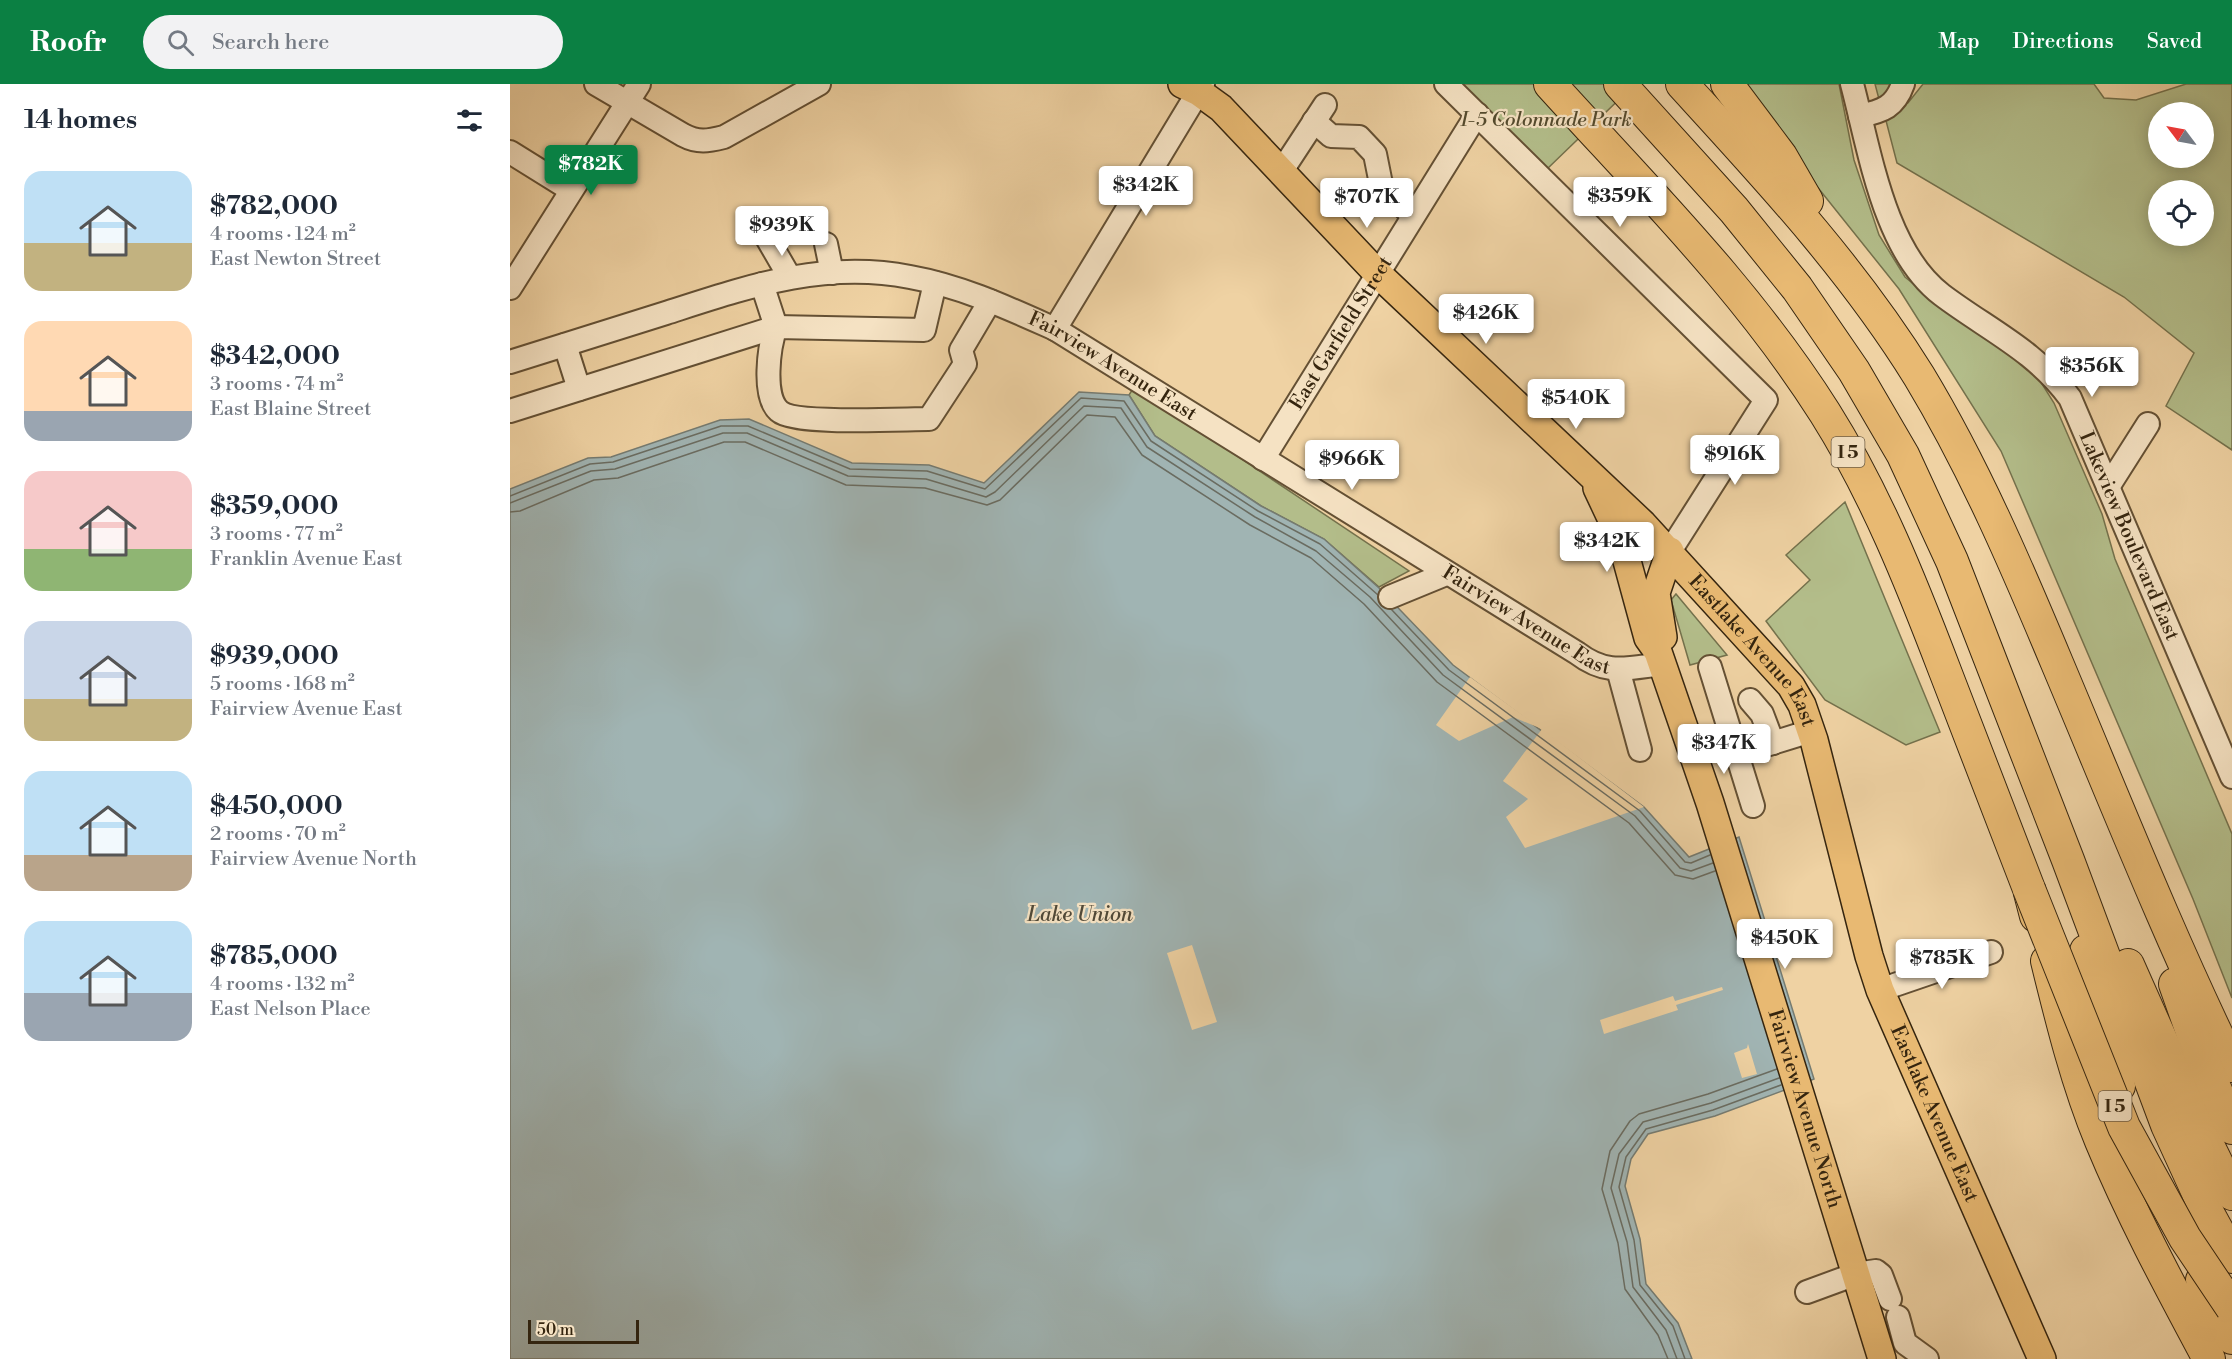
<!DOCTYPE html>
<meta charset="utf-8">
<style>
:root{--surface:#fff;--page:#f2f2f3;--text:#1f2937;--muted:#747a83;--accent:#0b8043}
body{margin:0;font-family:"Libre Bodoni",serif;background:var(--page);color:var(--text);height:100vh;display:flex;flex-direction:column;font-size:22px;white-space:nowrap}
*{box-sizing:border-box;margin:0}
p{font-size:20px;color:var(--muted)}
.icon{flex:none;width:33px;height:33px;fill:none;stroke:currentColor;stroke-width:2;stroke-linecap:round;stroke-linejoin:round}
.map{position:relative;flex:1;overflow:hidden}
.details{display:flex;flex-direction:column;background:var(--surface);width:510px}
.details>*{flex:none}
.needle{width:39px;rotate:302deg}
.buttons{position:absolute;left:1638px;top:18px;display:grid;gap:12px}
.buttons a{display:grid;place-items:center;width:66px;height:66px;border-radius:50%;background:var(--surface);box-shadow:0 3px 15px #0003;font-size:30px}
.scale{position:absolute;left:18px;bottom:15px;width:111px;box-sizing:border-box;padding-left:6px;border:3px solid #35250f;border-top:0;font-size:16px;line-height:21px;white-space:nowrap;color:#35250f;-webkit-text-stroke:4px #f5e2c3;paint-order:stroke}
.price{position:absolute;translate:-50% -51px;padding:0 14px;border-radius:6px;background:#fff;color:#222;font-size:20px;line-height:39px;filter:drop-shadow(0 2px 3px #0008)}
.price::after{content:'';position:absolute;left:50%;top:36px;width:18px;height:14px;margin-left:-9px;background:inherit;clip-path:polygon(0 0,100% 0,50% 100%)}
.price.on{background:var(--accent);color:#fff}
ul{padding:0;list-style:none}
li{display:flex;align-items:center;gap:18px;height:150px;padding:0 24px}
li span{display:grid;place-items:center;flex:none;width:168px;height:120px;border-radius:18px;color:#555}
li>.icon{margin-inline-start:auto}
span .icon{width:72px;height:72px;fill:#fffc;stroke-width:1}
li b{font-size:26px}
h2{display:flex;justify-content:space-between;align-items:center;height:72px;padding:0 24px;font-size:26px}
header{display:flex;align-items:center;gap:36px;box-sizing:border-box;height:84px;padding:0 30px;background:var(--accent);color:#fff}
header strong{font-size:28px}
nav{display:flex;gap:33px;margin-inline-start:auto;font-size:21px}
.search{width:420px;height:54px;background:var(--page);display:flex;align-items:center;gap:15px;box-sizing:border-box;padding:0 21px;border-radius:33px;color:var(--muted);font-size:22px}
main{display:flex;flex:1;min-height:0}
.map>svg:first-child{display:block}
</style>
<header>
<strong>Roofr</strong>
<div class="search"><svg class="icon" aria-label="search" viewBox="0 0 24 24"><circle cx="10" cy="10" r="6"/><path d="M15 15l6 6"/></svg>Search here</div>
<nav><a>Map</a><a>Directions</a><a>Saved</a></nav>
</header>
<main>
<section class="details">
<h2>14 homes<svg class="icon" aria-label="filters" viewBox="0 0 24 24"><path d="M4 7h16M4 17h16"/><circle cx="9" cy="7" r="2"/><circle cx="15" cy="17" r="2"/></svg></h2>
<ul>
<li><span style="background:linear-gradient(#bfe0f5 60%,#c2b280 0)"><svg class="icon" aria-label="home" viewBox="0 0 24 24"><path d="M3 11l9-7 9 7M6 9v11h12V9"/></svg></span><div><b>$782,000</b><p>4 rooms · 124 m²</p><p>East Newton Street</p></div></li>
<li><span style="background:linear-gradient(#ffd9b3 75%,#9aa5b1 0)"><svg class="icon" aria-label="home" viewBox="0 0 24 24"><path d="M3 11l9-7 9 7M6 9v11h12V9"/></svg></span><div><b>$342,000</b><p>3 rooms · 74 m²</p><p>East Blaine Street</p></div></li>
<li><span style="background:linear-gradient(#f6c9c9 65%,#8fb573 0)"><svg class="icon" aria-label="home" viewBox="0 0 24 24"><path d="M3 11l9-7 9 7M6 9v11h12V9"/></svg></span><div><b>$359,000</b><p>3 rooms · 77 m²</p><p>Franklin Avenue East</p></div></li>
<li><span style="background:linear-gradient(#c9d6e8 65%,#c2b280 0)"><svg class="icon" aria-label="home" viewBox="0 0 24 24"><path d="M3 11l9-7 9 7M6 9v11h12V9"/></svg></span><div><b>$939,000</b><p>5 rooms · 168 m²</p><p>Fairview Avenue East</p></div></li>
<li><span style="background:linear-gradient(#bfe0f5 70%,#b9a48a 0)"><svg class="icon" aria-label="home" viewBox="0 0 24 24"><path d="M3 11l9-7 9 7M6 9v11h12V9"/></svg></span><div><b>$450,000</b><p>2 rooms · 70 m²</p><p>Fairview Avenue North</p></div></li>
<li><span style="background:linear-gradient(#bfe0f5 60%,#9aa5b1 0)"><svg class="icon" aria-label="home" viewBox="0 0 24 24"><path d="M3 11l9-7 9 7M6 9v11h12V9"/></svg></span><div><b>$785,000</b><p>4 rooms · 132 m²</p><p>East Nelson Place</p></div></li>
</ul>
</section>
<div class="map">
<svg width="1722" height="1275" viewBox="0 0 1722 1275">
<rect width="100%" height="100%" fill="#efd2a3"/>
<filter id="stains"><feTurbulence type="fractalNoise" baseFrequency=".00333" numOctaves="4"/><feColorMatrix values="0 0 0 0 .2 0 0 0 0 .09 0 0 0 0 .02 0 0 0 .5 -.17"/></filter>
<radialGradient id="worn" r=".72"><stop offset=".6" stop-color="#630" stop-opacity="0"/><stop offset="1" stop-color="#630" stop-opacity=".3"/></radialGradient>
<g fill="#b3bd8a" stroke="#74714c" stroke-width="1.5" fill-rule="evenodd">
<polygon points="951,0 1125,0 1036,86"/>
<polygon points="1225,0 1329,0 1344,76 1369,151 1395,193 1449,237 1519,279 1544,319 1592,430 1605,475 1722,750 1722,914 1683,815 1491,367 1389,205"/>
<polygon points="1365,0 1383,0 1370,19"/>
<path d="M1413,0H1584L1594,14L1626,16L1676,0H1722V366L1656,322L1684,269L1614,213L1387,79L1374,29L1398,19ZM1648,28H1694V74H1648ZM1648,106H1694V152H1648Z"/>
<polygon points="624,303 899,487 869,503 814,455 751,422 645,352 619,311"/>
<polygon points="1335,418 1430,648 1396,661 1315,616 1256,537 1300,496 1276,471"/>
<polygon points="1166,510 1217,571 1180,581 1161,516"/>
</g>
<polygon fill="#a0b4b3" stroke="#757b71" stroke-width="1.5" points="569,308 619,311 645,352 751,422 814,455 869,504 943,581 1134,723 1179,773 1229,753 1304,995 1205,1032 1138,1050 1121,1075 1115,1102 1130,1155 1136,1200 1168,1239 1182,1275 0,1275 0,405 78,374 101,373 210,336 239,335 342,379 419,381 474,399"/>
<g fill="#efd2a3">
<polygon points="960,593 1032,645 1134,723 1015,764 996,733 1018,715 993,697 1032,645 1003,633 949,657 926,641"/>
<polygon points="682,861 707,938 682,946 657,869"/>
<polygon points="1212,903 1213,906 1166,921 1168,926 1094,950 1090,936 1163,912 1165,917"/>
<polygon points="1238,960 1247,990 1232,994 1224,969 1237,964"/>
</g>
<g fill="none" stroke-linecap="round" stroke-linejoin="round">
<g stroke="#6a6c61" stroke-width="1.5">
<polyline points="0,412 80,380 103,378 211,342 238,342 340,385 417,387 475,405 571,314 614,317 641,357 748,427 810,460 868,511"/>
<polyline points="0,419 81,387 105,385 213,349 237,349 338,392 416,395 476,413 485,408 574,322 611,324 637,363 745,433 806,467 860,513 933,591 1125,732 1170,784 1181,787 1203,779"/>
<polyline points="0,428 10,427 84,396 108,394 214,358 235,358 336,401 415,404 477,421 490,416 577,331 605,333 632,371 740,441 801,474 854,520 927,598 1119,739 1165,791 1183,795 1205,787"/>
<polyline points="881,525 939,586 1130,727 1175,778 1181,779 1200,771"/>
<polyline points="1158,1275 1148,1251 1115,1205 1108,1159 1092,1105 1100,1067 1120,1037 1129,1030 1198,1010 1267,985"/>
<polyline points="1167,1275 1156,1246 1123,1203 1117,1158 1101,1104 1109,1070 1133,1038 1201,1019 1269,994"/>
<polyline points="1175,1275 1163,1242 1130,1201 1124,1156 1109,1103 1116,1073 1136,1045 1203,1026 1271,1001"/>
</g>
<g stroke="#645034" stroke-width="26">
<g id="minor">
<path d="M86,0L173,51C188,59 198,57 214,53L309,0"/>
<polyline points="936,0 1256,316 1160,467"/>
<path id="s1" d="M1342,0C1360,67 1374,167 1432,211C1477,245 1526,267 1560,314L1722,693"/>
<path d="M1350,32C1373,27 1385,23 1393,0"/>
<polyline points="804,37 821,52 849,53 865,70 871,100 903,132"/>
<polyline points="0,68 61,106"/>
<polyline points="771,88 815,21"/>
<polyline points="257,154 279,192"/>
<polyline points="316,160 322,189"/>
<path d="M425,199L414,246L266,243C259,262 252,312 269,327C284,341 392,335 419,335L455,280L451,266L480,217"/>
<polyline points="0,204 129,0"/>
<polyline points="545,245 693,0"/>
<polyline points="55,261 69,305"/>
<path id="s2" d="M0,278C52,262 104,245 156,229C237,203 313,176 400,193C451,202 498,224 545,245L1067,569C1097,592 1117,584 1152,580"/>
<polyline points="0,327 266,243 252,200"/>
<path id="s3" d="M753,375L967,30"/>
<polyline points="1598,403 1638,340"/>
<polyline points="880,513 936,490"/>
<polyline points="1200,583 1243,722"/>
<polyline points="1108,585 1130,666"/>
<polyline points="1240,616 1252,630 1263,659"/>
<polyline points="1227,670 1301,647"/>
<polyline points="1370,906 1481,868"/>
<polyline points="1297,1208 1346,1190 1366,1187 1371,1191 1380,1215"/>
<polyline points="1388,1233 1395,1259 1417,1275"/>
</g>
</g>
<g stroke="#35250f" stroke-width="30">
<g id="major">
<path id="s4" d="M672,0L689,8L711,24L867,189L1133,440L1281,602L1292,621L1304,656L1359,872L1370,906L1532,1275"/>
<path id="s5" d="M1087,404L1111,455L1138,554L1148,568L1200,719L1372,1275"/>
<polyline points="1153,553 1146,509 1160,467"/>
</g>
</g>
<g stroke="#35250f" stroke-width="34">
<g id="highway">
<path d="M1040,0C1136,106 1238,207 1315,329C1366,410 1401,498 1435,587C1463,660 1491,733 1519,805L1526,832"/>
<polyline points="1110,0 1224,126 1287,204 1344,287 1393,371 1442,477 1558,776 1657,1041 1694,1122 1722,1173"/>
<path d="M1172,0C1257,93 1342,184 1409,292C1464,383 1506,481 1547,579C1604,714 1658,851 1722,982"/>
<polyline points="1217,0 1271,72 1297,117"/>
<polyline points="1576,867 1586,918 1609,1002"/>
<path d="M1537,877C1552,938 1567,999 1591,1057C1622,1132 1661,1204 1699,1275"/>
<polyline points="1618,881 1697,1059 1722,1110"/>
<polyline points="1665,900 1687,962 1722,1044"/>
<polyline points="1692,1196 1722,1254"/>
</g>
</g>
<use href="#minor" stroke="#f5e2c3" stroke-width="22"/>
<use href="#major" stroke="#e8b972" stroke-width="27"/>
<use href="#highway" stroke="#e8b972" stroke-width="32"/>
<g stroke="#35250f" stroke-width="34" stroke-linecap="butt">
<polyline id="highway-bridge" points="1519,805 1614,1043 1675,1154 1722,1224"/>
</g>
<use href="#highway-bridge" stroke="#e8b972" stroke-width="32"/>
</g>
<g text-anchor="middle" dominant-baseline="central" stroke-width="4.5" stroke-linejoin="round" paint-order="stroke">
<g fill="#f5e2c3" stroke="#6f5e45" stroke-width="1.5">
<rect x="1321.5" y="353" width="33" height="30" rx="4.5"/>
<rect x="1588.5" y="1007" width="33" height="30" rx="4.5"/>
</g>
<g font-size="18" font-weight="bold" fill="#35250f">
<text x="1338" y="368">I 5</text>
<text x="1605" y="1022">I 5</text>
</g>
<g font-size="20" font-style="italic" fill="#544b2e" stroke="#f5e2c3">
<text x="1036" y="36">I-5 Colonnade Park</text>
</g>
<g font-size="20" fill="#35250f" stroke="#f5e2c3">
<text stroke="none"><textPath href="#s3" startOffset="148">East Garfield Street</textPath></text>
<text stroke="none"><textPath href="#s2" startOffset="636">Fairview Avenue East</textPath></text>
<text stroke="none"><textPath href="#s1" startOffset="549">Lakeview Boulevard East</textPath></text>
<text stroke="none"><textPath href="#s2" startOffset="1122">Fairview Avenue East</textPath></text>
<text stroke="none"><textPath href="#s4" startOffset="807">Eastlake Avenue East</textPath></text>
<text stroke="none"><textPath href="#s5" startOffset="656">Fairview Avenue North</textPath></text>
<text stroke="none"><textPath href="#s4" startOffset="1311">Eastlake Avenue East</textPath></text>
</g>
<g font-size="21" font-style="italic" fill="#504938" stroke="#f5e2c3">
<text x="570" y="831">Lake Union</text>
</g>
</g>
<rect width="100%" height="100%" filter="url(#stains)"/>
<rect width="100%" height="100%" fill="url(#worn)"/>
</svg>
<div class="buttons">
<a><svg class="needle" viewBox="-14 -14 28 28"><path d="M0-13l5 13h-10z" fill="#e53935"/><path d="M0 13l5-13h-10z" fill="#747a83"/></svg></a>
<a><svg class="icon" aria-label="locate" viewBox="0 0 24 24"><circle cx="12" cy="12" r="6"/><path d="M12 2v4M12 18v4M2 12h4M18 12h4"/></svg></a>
</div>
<div class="scale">50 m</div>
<b class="price on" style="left:81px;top:112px">$782K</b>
<b class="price" style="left:636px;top:133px">$342K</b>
<b class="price" style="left:1110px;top:144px">$359K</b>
<b class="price" style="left:857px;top:145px">$707K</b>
<b class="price" style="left:272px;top:173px">$939K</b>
<b class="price" style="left:976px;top:261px">$426K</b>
<b class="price" style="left:1582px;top:314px">$356K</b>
<b class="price" style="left:1066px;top:346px">$540K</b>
<b class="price" style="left:1225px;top:402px">$916K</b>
<b class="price" style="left:842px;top:407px">$966K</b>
<b class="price" style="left:1097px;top:489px">$342K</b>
<b class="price" style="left:1214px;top:691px">$347K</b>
<b class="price" style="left:1275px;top:886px">$450K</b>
<b class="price" style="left:1432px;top:906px">$785K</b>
</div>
</main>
